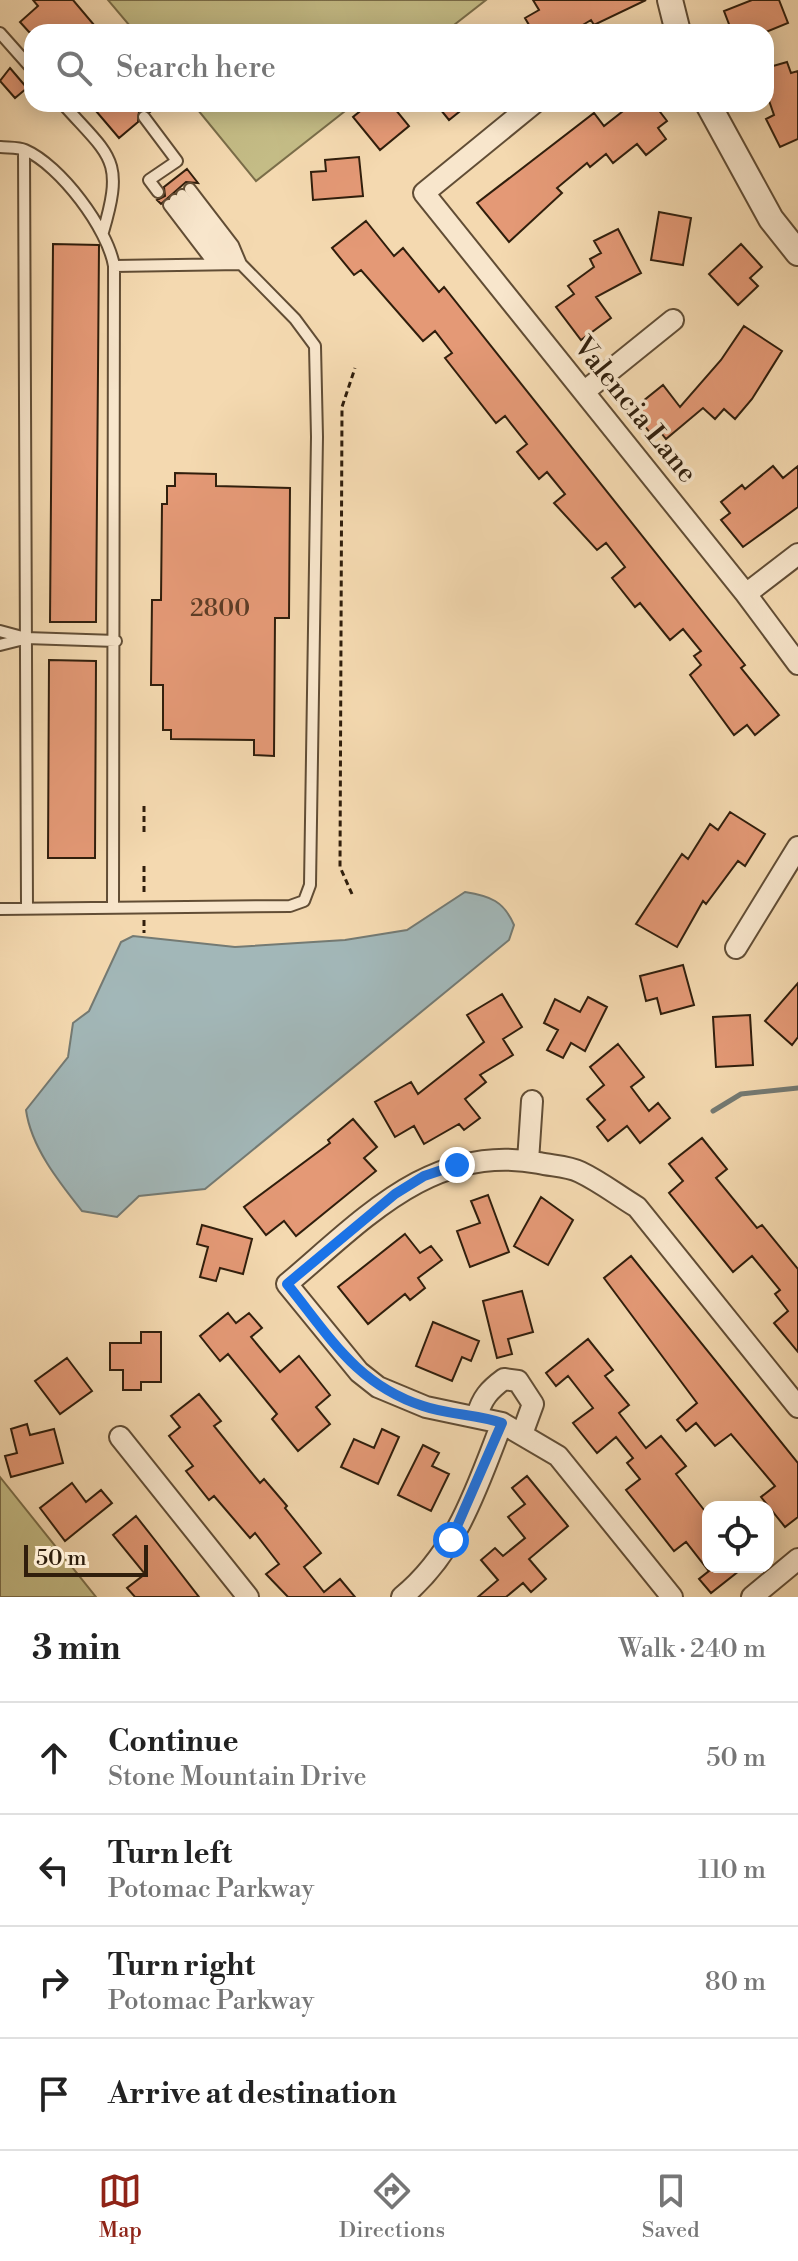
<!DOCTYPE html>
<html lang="en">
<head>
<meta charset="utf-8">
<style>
	body { margin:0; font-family:"Libre Bodoni",serif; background:#f2f2f2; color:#222 }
	.controls { position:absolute; right:24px; bottom:24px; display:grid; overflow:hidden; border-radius:16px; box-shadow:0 4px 20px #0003 }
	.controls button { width:72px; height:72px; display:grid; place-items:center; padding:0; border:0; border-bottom:2px solid #e0e0e0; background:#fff; color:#222; font:40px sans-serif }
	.scale { position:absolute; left:24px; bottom:20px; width:124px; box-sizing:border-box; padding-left:8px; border:4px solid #301e0c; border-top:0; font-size:22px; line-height:28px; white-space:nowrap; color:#301e0c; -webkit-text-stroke:6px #f8e6cc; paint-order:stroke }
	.stop { position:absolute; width:24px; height:24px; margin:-18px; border:6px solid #1a73e8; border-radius:50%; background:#fff }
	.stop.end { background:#1a73e8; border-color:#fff; box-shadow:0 2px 8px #0008 }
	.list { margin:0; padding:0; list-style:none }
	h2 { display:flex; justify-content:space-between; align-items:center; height:104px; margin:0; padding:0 32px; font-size:34px }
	h2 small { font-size:26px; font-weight:400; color:#767676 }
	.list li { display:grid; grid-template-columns:52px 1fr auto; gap:24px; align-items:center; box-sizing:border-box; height:112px; padding:0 32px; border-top:2px solid #e0e0e0 }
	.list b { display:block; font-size:30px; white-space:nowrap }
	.list p { margin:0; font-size:26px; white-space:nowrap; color:#767676 }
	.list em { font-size:26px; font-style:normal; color:#767676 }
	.icon { flex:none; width:44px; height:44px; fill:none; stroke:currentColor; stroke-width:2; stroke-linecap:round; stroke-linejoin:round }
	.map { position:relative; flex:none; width:798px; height:1597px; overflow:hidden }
	.search { position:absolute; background:#fff; box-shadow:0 4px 20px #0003; left:24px; right:24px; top:24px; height:88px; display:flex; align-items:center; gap:20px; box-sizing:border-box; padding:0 28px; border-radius:24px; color:#767676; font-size:30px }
	.sheet { height:552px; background:#fff }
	nav { display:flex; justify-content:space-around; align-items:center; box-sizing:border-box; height:112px; border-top:2px solid #e0e0e0; background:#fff; font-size:22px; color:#767676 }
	nav a { display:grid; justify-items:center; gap:4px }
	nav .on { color:#8f2418 }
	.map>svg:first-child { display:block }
</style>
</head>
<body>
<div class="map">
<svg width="798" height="1597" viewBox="0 0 798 1597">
	<rect width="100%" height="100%" fill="#f4d9b0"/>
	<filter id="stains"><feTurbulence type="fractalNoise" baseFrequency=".0025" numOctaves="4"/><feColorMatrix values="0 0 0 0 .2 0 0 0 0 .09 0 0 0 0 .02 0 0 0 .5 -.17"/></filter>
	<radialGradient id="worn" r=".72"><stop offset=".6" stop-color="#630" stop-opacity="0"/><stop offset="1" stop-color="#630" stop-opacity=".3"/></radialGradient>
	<path fill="#c4bc86" stroke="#7a6d49" stroke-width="2" d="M 108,0 L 486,0 L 445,32 L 135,32 Z
		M 193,104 L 354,104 L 256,181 Z
		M 0,1477 L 96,1597 L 0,1597 Z"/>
	<path fill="#a2b7b8" stroke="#747a73" stroke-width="2" d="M 465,892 C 490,896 504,901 514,925 L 509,940 L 205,1189 L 139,1196 L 117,1217 L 82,1211 C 59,1182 31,1147 26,1110 L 68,1057 L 73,1023 L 89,1011 L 121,942 L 133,936 L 235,947 L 345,940 L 407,930 Z"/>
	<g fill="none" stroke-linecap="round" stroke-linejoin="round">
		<path stroke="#747a73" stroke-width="5" d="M 713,1111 L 741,1094 L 798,1088"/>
	</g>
	<path fill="#e49976" stroke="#301e0c" stroke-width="2" d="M 33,0 L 73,0 L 100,32 L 29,32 L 20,22 L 38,6 Z
		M 533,0 L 646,0 L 594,25 L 591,20 L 571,32 L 533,32 L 525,18 L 539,10 Z
		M 752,0 L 779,0 L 788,23 L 766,32 L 732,32 L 724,11 Z
		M 787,62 L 791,73 L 798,71 L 798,139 L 780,147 L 766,119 L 774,115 L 766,92 L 766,68 Z
		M 10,68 L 27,88 L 15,98 L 0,81 Z
		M 90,104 L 160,104 L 150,112 L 139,111 L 138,122 L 119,138 Z
		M 369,104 L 391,104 L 409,126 L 380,150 L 353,117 Z
		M 436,104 L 469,104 L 449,120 Z
		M 632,104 L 654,104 L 667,121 L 658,128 L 666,139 L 646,155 L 637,144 L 613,163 L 606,154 L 590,167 L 587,163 L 557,188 L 562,193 L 509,242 L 477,203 L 594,113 L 604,126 Z
		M 359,157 L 363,196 L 313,200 L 311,172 L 326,171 L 325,160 Z
		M 187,169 L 198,183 L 186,182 L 161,204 L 157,200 L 165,196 L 164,187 Z
		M 659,212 L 691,218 L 683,265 L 651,260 Z
		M 366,221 L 394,256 L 403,248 L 439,292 L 444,287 L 745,665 L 741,668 L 779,715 L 755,735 L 747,725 L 734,735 L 690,675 L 701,665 L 694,656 L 701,651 L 683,629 L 670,640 L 640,603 L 635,607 L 612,578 L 625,567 L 606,543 L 597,550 L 554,503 L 565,494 L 547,472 L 539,479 L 517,452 L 527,444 L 505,416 L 496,423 L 445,358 L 452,353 L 435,331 L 423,341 L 361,270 L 354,275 L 332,248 Z
		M 618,229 L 641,273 L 596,297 L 611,318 L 581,340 L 556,307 L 574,294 L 568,286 L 594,267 L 590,259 L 601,253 L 594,241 Z
		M 53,244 L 99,245 L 96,622 L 50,622 Z
		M 741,244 L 762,267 L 750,278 L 758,286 L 738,305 L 709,274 Z
		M 744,326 L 782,351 L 752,399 L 735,419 L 724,409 L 715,419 L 703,408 L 666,439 L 658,429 L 651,434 L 632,410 L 663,385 L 680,407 L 721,360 Z
		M 773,466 L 783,478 L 798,466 L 798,507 L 743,547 L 721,520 L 730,513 L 721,502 L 742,485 L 745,489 Z
		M 175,473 L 216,474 L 216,486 L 290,488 L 289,618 L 275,618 L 274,756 L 254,755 L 254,740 L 171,739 L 171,730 L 163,730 L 163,685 L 151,685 L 152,600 L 161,600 L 162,504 L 167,504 L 167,486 L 175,486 Z
		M 49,660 L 96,661 L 95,858 L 48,858 Z
		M 730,812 L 765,834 L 745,866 L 738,861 L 706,904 L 703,901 L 677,947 L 636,924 L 682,854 L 688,859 L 710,824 L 718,830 Z
		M 683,965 L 694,1005 L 661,1014 L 657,998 L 646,1001 L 640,976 Z
		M 798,983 L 798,1037 L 792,1045 L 765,1021 Z
		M 502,994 L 522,1027 L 503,1039 L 513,1055 L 480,1075 L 486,1082 L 465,1099 L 480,1118 L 464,1130 L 459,1124 L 424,1144 L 414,1126 L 395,1137 L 375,1102 L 411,1082 L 418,1094 L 484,1042 L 467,1015 Z
		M 588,997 L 607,1007 L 585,1051 L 571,1043 L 563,1058 L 547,1050 L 558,1030 L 544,1023 L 555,999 L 580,1012 Z
		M 750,1015 L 753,1065 L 716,1067 L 713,1017 Z
		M 618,1044 L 644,1077 L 631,1087 L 649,1111 L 658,1103 L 670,1118 L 640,1143 L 627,1126 L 608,1141 L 597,1127 L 605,1120 L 587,1099 L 604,1085 L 590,1067 Z
		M 353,1119 L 377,1147 L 364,1158 L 376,1171 L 296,1236 L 284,1221 L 266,1235 L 244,1207 L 330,1143 L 328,1140 Z
		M 702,1138 L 727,1169 L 716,1178 L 757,1228 L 762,1225 L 798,1269 L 798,1352 L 774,1323 L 788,1311 L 775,1294 L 780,1290 L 752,1256 L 733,1272 L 669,1193 L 683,1181 L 669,1164 Z
		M 488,1195 L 509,1252 L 470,1267 L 457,1231 L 480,1223 L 471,1201 Z
		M 541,1197 L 573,1220 L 548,1265 L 514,1246 Z
		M 202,1225 L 252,1239 L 243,1274 L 220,1268 L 216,1281 L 200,1277 L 208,1247 L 197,1244 Z
		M 405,1234 L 420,1253 L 431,1246 L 442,1260 L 418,1278 L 425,1288 L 410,1300 L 405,1294 L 368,1324 L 338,1287 Z
		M 631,1256 L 798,1463 L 798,1517 L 785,1527 L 761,1497 L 775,1486 L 731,1434 L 715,1446 L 696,1423 L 686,1431 L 677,1420 L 697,1403 L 604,1278 Z
		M 522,1291 L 533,1332 L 508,1339 L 512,1354 L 497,1358 L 483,1301 Z
		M 228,1313 L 236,1323 L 249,1313 L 262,1328 L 251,1337 L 280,1372 L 299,1356 L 330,1395 L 316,1407 L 330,1424 L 298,1451 L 272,1419 L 277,1414 L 228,1354 L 220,1361 L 200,1336 Z
		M 433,1322 L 479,1341 L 471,1361 L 462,1357 L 452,1381 L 416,1366 Z
		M 141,1332 L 161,1332 L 161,1382 L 141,1382 L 141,1390 L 123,1390 L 123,1370 L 110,1370 L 110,1343 L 141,1343 Z
		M 588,1339 L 613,1370 L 605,1376 L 629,1405 L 619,1413 L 646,1448 L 661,1436 L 686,1466 L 676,1474 L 708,1515 L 708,1570 L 686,1542 L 674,1551 L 626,1490 L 640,1479 L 627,1463 L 633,1458 L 616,1437 L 597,1453 L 573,1423 L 593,1408 L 568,1376 L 556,1386 L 546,1373 Z
		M 67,1358 L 92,1391 L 60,1414 L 35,1381 Z
		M 199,1394 L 221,1421 L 214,1426 L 260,1483 L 264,1479 L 287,1506 L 285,1508 L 321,1553 L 304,1567 L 324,1592 L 340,1579 L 355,1597 L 288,1597 L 266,1574 L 279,1564 L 255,1533 L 250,1538 L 214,1496 L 209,1500 L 186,1471 L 193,1466 L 169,1436 L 180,1427 L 171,1416 Z
		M 27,1424 L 30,1435 L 54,1429 L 63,1463 L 11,1477 L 5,1456 L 17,1453 L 11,1429 Z
		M 382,1429 L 399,1437 L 378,1484 L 341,1467 L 354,1439 L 374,1448 Z
		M 423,1445 L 439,1453 L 432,1466 L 449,1474 L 431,1511 L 398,1495 Z
		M 527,1476 L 568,1526 L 529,1559 L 546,1579 L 531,1592 L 523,1583 L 506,1597 L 478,1597 L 498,1580 L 481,1560 L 495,1548 L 503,1556 L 525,1538 L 508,1517 L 525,1504 L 512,1488 Z
		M 72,1483 L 86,1502 L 101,1490 L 112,1503 L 65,1541 L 40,1508 Z
		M 136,1516 L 158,1544 L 199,1597 L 135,1597 L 127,1588 L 145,1574 L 113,1535 Z
		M 714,1567 L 744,1567 L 711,1593 L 699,1579 Z"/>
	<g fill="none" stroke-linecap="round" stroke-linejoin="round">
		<g stroke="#614d35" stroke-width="14">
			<path id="service" d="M 0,33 L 32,69
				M 63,104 C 110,157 125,158 103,232
				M 144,117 L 177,161 L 149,180 L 158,192
				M 0,147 C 7,148 18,147 25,150 C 60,165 108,229 114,266 L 241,264 L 295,319 L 315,346 L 317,437 L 310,885 L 304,901 L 290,906 L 0,909
				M 24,150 L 27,907
				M 190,189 L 233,245 L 241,264
				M 182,195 L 235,263
				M 175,200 L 224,264
				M 169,205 L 214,264
				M 0,631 L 26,638 L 116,641
				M 0,645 L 24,639
				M 113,908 L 114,266"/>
		</g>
		<g stroke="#614d35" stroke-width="24">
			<path id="minor" d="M 533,104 L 424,193 L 746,594 L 798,664
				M 585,391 L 673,320
				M 746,594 L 798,554
				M 736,948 L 798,847
				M 528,1161 L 532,1101
				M 477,1416 C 482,1398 489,1390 504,1379 L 518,1381 L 533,1404 L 522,1434
				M 120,1437 L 248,1597
				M 402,1597 C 457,1552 477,1487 502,1423
				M 672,1597 L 558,1456 L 502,1423 L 426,1407 L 378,1387 L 359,1372 L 287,1284 C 362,1221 432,1142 539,1163 C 552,1166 568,1166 580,1172 C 601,1182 617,1195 637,1207 L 798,1407
				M 752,1597 L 798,1559"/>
		</g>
		<g stroke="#614d35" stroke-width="28">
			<path id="tertiary" d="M 670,0 L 678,32
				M 708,104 L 771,219 L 798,253"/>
		</g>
		<path stroke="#301e0c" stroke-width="3" stroke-dasharray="6 4" stroke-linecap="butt" d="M 144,806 L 144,835
			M 144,892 L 144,863
			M 352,894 L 340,867 L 342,407 L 355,368
			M 144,920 L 144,933"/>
		<use href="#service" stroke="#f8e6cc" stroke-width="10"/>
		<use href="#minor" stroke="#f8e6cc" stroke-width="20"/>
		<use href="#tertiary" stroke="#f8e6cc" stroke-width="24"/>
	</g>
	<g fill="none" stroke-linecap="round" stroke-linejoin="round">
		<path stroke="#1a73e8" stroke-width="10" d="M 451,1540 L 502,1423 C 476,1414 449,1415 423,1406 C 356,1384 330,1337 287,1284 L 395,1194 L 424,1176 L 457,1165"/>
	</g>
	<g text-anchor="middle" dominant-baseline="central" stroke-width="7" stroke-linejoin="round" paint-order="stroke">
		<g font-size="24" fill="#5d3d26">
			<text x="220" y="609">2800</text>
		</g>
		<g font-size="28" fill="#301e0c" stroke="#f8e6cc">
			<text transform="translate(635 410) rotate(51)">Valencia Lane</text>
		</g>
	</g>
	<rect width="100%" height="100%" filter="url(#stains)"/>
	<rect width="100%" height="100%" fill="url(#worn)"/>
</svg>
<div class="controls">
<button><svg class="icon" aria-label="locate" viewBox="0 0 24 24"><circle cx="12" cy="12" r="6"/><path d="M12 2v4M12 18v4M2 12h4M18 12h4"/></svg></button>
</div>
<div class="scale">50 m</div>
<div class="stop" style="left:451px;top:1540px"></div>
<div class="stop end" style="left:457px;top:1165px"></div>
<div class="search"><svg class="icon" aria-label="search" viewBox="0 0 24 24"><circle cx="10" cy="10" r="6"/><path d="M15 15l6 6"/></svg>Search here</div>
</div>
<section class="sheet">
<h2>3 min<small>Walk · 240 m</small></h2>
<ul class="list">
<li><svg class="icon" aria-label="ahead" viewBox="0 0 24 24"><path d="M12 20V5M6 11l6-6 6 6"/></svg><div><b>Continue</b><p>Stone Mountain Drive</p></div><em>50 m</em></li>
<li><svg class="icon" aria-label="left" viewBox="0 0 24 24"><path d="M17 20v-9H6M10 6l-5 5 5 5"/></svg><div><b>Turn left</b><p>Potomac Parkway</p></div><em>110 m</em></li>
<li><svg class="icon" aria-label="right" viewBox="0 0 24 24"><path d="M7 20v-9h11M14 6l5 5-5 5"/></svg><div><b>Turn right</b><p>Potomac Parkway</p></div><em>80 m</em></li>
<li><svg class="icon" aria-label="arrive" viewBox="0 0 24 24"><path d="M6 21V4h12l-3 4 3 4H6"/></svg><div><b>Arrive at destination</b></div></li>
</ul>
</section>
<nav>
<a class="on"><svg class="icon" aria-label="map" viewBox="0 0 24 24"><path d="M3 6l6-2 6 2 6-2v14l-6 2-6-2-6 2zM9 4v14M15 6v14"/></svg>Map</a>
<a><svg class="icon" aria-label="directions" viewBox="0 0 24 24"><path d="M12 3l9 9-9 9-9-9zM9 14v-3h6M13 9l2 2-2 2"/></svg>Directions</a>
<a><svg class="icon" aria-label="saved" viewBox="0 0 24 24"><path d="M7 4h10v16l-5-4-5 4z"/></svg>Saved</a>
</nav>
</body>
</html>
